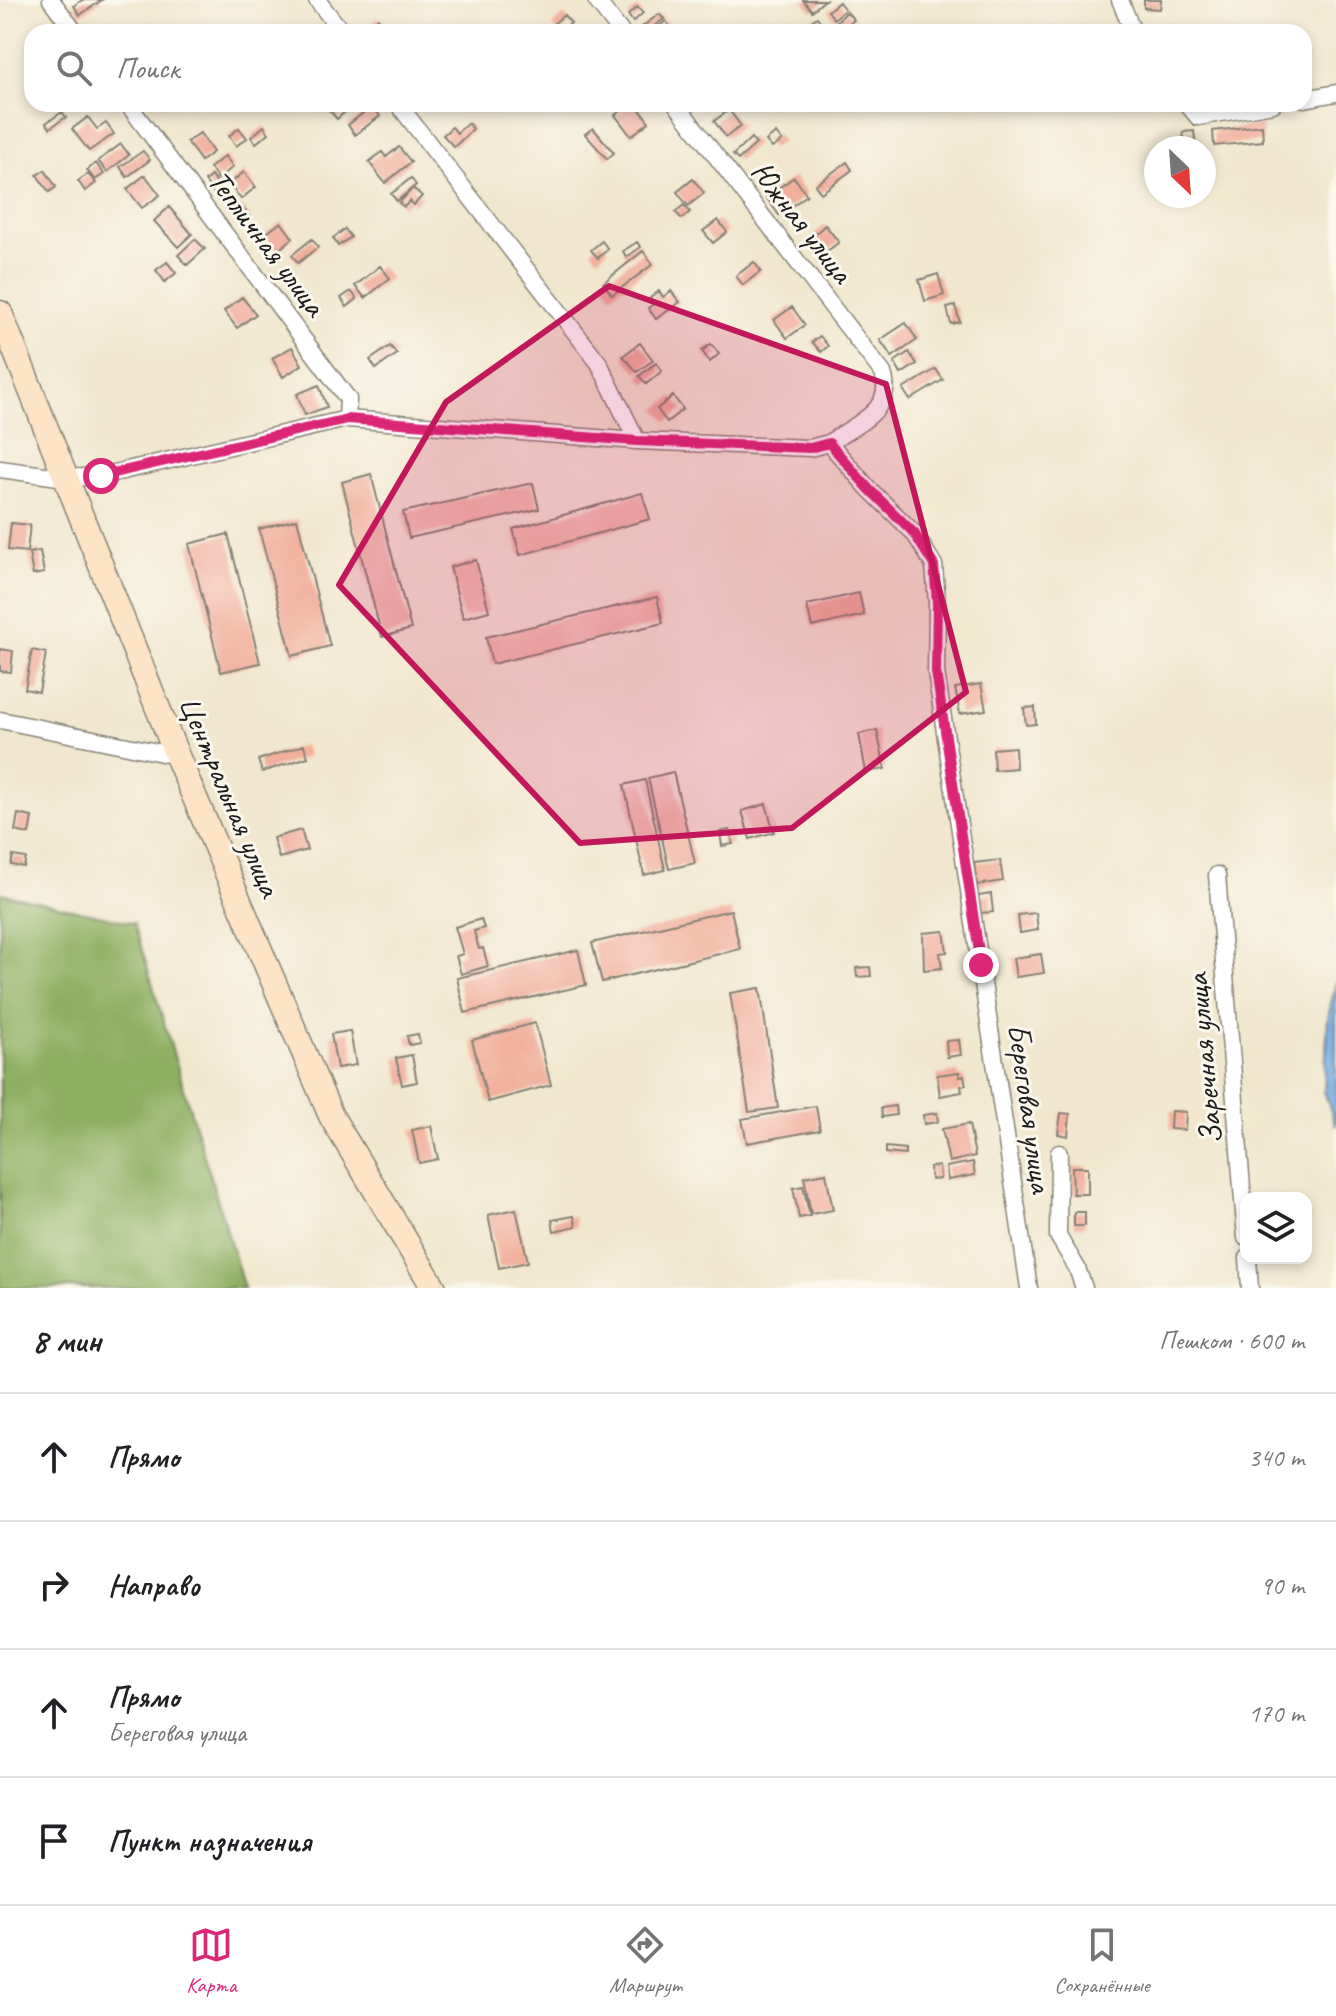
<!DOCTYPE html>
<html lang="ru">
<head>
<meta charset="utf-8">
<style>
	body { margin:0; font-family:Caveat,sans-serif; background:#f2f2f2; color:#202124 }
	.controls { position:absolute; right:24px; bottom:24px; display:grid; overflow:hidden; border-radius:16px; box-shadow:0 4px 12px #0003 }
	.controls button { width:72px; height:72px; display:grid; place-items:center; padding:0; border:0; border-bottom:2px solid #e0e0e0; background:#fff; color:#202124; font:40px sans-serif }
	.compass { position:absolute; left:1144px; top:136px; width:72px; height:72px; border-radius:50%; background:#fff; box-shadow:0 4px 12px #0003; rotate:155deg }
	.stop { position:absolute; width:24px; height:24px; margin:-18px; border:6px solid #db2777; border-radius:50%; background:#fff }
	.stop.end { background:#db2777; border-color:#fff; box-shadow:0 2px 8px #0008 }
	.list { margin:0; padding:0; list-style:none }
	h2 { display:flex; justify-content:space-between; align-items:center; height:104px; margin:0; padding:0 32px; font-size:34px }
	h2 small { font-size:26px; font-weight:400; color:#757577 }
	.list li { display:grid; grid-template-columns:52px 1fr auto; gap:24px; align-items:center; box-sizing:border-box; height:128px; padding:0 32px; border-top:2px solid #e0e0e0 }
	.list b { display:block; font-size:30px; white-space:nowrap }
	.list p { margin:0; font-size:26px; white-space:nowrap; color:#757577 }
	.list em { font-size:26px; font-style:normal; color:#757577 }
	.icon { flex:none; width:44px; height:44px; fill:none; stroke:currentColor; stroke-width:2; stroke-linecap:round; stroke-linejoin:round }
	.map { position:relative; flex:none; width:1336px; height:1288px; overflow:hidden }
	.search { position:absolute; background:#fff; box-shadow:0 4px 12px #0003; left:24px; right:24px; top:24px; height:88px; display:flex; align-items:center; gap:20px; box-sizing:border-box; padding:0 28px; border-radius:24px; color:#757577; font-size:30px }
	.sheet { height:616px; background:#fff }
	nav { display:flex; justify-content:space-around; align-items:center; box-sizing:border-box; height:112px; border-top:2px solid #e0e0e0; background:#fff; font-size:22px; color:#757577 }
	nav a { display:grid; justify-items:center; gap:4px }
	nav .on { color:#db2777 }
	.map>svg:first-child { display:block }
</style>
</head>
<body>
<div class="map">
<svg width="1336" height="1288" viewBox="0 0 1336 1288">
	<rect width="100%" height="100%" fill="#fbf7ec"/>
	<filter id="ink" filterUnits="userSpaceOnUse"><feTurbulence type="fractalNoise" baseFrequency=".0125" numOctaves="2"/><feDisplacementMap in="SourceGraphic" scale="16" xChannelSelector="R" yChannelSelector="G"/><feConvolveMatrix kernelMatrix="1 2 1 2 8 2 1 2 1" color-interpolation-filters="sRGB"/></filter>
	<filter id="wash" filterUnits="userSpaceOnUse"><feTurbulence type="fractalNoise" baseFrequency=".006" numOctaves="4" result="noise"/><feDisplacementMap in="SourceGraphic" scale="32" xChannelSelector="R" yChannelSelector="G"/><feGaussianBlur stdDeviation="1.8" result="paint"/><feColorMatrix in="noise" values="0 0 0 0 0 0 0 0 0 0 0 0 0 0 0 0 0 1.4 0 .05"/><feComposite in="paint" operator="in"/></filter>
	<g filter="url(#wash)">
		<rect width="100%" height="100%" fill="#f1e7ce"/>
		<path fill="#8eb063" stroke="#556640" stroke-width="2" d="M 0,893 L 134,923 L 244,1288 L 0,1288 Z"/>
		<path fill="#74aae2" stroke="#48637f" stroke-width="2" d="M 1336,981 L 1336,1126 L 1324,1091 L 1328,1018 Z"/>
		<g id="blocks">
			<path fill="#f1af9c" d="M 82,0 L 102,0 L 80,15 L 74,6 Z
				M 803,0 L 825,0 L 812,11 Z
				M 1144,0 L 1161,0 L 1160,9 L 1144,8 Z
				M 839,2 L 845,10 L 834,19 L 828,11 Z
				M 637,7 L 643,13 L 633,22 L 628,15 Z
				M 847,12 L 854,20 L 843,29 L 837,21 Z
				M 659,14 L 664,19 L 646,32 L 642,27 Z
				M 564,15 L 571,23 L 558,32 L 552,25 Z
				M 817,17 L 824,26 L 815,32 L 807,32 L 803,27 Z
				M 378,18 L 386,28 L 381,32 L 372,32 L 368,27 Z
				M 666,21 L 674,32 L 651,32 Z
				M 324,104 L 354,104 L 337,119 Z
				M 631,104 L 636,104 L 649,122 L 631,136 L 615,115 Z
				M 372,106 L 380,116 L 355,135 L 348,125 Z
				M 729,110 L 741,126 L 726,137 L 714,121 Z
				M 62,112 L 66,117 L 50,128 L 46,123 Z
				M 88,117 L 97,129 L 106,123 L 114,134 L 89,151 L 72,129 Z
				M 468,123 L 473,129 L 454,147 L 443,135 L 452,127 L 457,133 Z
				M 1262,125 L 1263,141 L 1214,146 L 1213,131 Z
				M 264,126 L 269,133 L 256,143 L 251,137 Z
				M 239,128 L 247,138 L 236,146 L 229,136 Z
				M 593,128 L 614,153 L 607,159 L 585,134 Z
				M 1194,131 L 1196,148 L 1185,148 L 1183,132 Z
				M 200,133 L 213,152 L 201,161 L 187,142 Z
				M 776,133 L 782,141 L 772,148 L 766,141 Z
				M 751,138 L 756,144 L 738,160 L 733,155 Z
				M 121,144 L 129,155 L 107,172 L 98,161 Z
				M 399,147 L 411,162 L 385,183 L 369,162 L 382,152 L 386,157 Z
				M 143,151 L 150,160 L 127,177 L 120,167 Z
				M 225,156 L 233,167 L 218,179 L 210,168 Z
				M 847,162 L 852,170 L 821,193 L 815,185 Z
				M 96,163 L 104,174 L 95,180 L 87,170 Z
				M 45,170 L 56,187 L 49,192 L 37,175 Z
				M 244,172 L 256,187 L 241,199 L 229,184 Z
				M 88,174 L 96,183 L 85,191 L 78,181 Z
				M 145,175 L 160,195 L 142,208 L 127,189 Z
				M 211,176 L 220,187 L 213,192 L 205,181 Z
				M 794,177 L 807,195 L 779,215 L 766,197 Z
				M 411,178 L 416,185 L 397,201 L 391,194 Z
				M 693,179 L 704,193 L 688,206 L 677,192 Z
				M 413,188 L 422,196 L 414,205 L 410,201 L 404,207 L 399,203 Z
				M 684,205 L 690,212 L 682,219 L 675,212 Z
				M 169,207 L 192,234 L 178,247 L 154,221 Z
				M 242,207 L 250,217 L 240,224 L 233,214 Z
				M 718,220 L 727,232 L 713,243 L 703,231 Z
				M 281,222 L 293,238 L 276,252 L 263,236 Z
				M 825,225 L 839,242 L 825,253 L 812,237 Z
				M 345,229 L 351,237 L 338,246 L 333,238 Z
				M 195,239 L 205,249 L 187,265 L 178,255 Z
				M 312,239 L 318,247 L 298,263 L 292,255 Z
				M 602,241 L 608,249 L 598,258 L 591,250 Z
				M 637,242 L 641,247 L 626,257 L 623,251 Z
				M 643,251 L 653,264 L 612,295 L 603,283 Z
				M 167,262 L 176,273 L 165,282 L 156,270 Z
				M 754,262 L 761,271 L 743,285 L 736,276 Z
				M 380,266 L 390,278 L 365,298 L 355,286 Z
				M 938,274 L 944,295 L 925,301 L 919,280 Z
				M 351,291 L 357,299 L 347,307 L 341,298 Z
				M 659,291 L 663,297 L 671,291 L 680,302 L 656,319 L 648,308 L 655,303 L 650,298 Z
				M 242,297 L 256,314 L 237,328 L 224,311 Z
				M 955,306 L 960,322 L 951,324 L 947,308 Z
				M 792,307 L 805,325 L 787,338 L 774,320 Z
				M 906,323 L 917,340 L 892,357 L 880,340 Z
				M 820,336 L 828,346 L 821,352 L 812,342 Z
				M 640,343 L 653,360 L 637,372 L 623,356 Z
				M 711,344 L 719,354 L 710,362 L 702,351 Z
				M 390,346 L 397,354 L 376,369 L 370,360 Z
				M 292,347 L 302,365 L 283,377 L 272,358 Z
				M 909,352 L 917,364 L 901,374 L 894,362 Z
				M 656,363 L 662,371 L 646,384 L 639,376 Z
				M 936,369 L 943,380 L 910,400 L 903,389 Z
				M 319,385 L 327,407 L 305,415 L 297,394 Z
				M 673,396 L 683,409 L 667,422 L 657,409 Z
				M 371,474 L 411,629 L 382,637 L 342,482 Z
				M 533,483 L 539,509 L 409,538 L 403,512 Z
				M 642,493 L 650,519 L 520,555 L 513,529 Z
				M 297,519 L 330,646 L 292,656 L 259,529 Z
				M 11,523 L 30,525 L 27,552 L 8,550 Z
				M 228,534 L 260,663 L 221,672 L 189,544 Z
				M 40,551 L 44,573 L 33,575 L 29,553 Z
				M 476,560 L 489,611 L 463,618 L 450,567 Z
				M 859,593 L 864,615 L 812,627 L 807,605 Z
				M 657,597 L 663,623 L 492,664 L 486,637 Z
				M 0,649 L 13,651 L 11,672 L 0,671 Z
				M 32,650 L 46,653 L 39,692 L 25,689 Z
				M 981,684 L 986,710 L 960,714 L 955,688 Z
				M 1035,707 L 1036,724 L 1026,725 L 1024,708 Z
				M 877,730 L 885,769 L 866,772 L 859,734 Z
				M 304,745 L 308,757 L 262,772 L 258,760 Z
				M 1015,747 L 1016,768 L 994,770 L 993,749 Z
				M 673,772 L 695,863 L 669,869 L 648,778 Z
				M 645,780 L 665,870 L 644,875 L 624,785 Z
				M 766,804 L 774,832 L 750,839 L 742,811 Z
				M 18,814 L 32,817 L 29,834 L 15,831 Z
				M 301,830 L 307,850 L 279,858 L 273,838 Z
				M 730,830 L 733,844 L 722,846 L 720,832 Z
				M 13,856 L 26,858 L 24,867 L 11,865 Z
				M 1000,860 L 1003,881 L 977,885 L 974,863 Z
				M 991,894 L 993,912 L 980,913 L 978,896 Z
				M 731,910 L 740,949 L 602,982 L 592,943 Z
				M 1036,913 L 1038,930 L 1020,933 L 1018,915 Z
				M 481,919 L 484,928 L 474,931 L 479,949 L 483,948 L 488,966 L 461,974 L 456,956 L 463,954 L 455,927 Z
				M 944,931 L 947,952 L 940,953 L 942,968 L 924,970 L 923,933 Z
				M 578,950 L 586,985 L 465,1013 L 457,978 Z
				M 1041,954 L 1044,973 L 1016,977 L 1013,958 Z
				M 870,967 L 871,976 L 857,977 L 856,968 Z
				M 760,988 L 778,1108 L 749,1112 L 730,993 Z
				M 535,1023 L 551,1085 L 488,1102 L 472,1040 Z
				M 350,1031 L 356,1065 L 337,1068 L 331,1034 Z
				M 418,1034 L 420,1043 L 409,1045 L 407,1036 Z
				M 959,1040 L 961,1055 L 947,1057 L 946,1041 Z
				M 412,1055 L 417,1082 L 402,1085 L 396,1058 Z
				M 959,1072 L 959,1077 L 964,1076 L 966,1085 L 961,1086 L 962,1092 L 940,1096 L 937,1075 Z
				M 816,1106 L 820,1130 L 747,1143 L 742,1119 Z
				M 895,1106 L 896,1115 L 882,1117 L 881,1108 Z
				M 1171,1111 L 1186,1112 L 1185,1130 L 1170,1129 Z
				M 937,1113 L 938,1122 L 924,1124 L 923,1115 Z
				M 1061,1113 L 1070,1114 L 1068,1136 L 1058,1134 Z
				M 969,1124 L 975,1156 L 949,1162 L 942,1129 Z
				M 431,1126 L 438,1159 L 419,1163 L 412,1130 Z
				M 886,1147 L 905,1149 L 905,1155 L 886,1153 Z
				M 973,1162 L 975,1175 L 948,1180 L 946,1167 Z
				M 939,1166 L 940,1179 L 931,1180 L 930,1167 Z
				M 1072,1167 L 1088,1167 L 1088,1194 L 1073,1194 Z
				M 826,1173 L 833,1210 L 811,1214 L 804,1177 Z
				M 803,1186 L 810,1216 L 799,1218 L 793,1188 Z
				M 516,1209 L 528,1262 L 499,1268 L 488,1215 Z
				M 1074,1212 L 1085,1212 L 1085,1226 L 1074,1226 Z
				M 574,1216 L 576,1226 L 554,1231 L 552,1220 Z"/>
		</g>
	</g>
	<g filter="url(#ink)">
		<use href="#blocks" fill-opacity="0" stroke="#868275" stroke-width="2"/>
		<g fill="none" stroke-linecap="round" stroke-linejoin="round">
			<g stroke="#868275" stroke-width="19">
				<path id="street" d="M 51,0 L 75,32
					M 317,0 L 342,32
					M 596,0 L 621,32
					M 1120,0 L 1133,32
					M 1304,99 L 1336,93
					M 128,104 L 348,399 L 347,419
					M 398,104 L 599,363 L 637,441
					M 676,104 L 883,373 C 896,410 854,425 829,443 L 869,489 L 914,533 L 934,565 L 937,603 L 936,672 L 1029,1288
					M 1187,104 L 1198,117 L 1273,104
					M 0,469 L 66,478 L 101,476 L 347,419 L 637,441 L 810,448 L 829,443
					M 0,720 L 177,756
					M 1217,875 L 1246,1238
					M 1059,1153 L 1058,1236 L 1077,1268 L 1084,1288
					M 1248,1258 L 1250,1288"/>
			</g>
			<g stroke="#868275" stroke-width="27">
				<path id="secondary" d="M 0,313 L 177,756 L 331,1116 L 434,1288"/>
			</g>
			<use href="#street" stroke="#fff" stroke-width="16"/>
			<use href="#secondary" stroke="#fee4c6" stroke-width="24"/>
		</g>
	</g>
	<g fill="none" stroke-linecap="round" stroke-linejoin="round" filter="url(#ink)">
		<path stroke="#db2777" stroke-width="10" d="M 101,476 L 347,419 L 637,441 L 810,448 L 829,443 L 869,489 L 914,533 L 934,565 L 937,603 L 936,672 L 981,965"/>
	</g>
	<path fill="#c2185b" fill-opacity="0.2" stroke="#c2185b" stroke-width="6" stroke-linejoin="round" d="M 609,286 L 886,384 L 966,692 L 792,828 L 580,843 L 339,585 L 446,402 Z"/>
	<g text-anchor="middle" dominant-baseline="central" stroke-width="6" stroke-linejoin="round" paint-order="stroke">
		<g font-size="32" fill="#1c1c1c" stroke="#fbf7ec">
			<text transform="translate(802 222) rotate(52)">Южная улица</text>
			<text transform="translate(267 243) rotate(53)">Тепличная улица</text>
			<text transform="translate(230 796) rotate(67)">Центральная улица</text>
			<text transform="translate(1204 1059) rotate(-95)">Заречная улица</text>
			<text transform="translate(1030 1108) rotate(82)">Береговая улица</text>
		</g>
	</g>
</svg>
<div class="controls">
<button><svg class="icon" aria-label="layers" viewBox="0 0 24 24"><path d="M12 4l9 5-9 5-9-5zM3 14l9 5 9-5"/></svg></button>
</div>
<svg class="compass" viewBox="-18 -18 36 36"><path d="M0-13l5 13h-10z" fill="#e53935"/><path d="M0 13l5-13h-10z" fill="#757577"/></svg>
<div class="stop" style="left:101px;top:476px"></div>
<div class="stop end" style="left:981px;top:965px"></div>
<div class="search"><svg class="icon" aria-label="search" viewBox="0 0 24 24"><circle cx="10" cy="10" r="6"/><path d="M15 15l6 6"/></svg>Поиск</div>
</div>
<section class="sheet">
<h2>8 мин<small>Пешком · 600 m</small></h2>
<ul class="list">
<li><svg class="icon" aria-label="ahead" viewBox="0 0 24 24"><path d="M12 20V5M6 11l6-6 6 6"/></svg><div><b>Прямо</b></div><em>340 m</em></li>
<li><svg class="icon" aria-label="right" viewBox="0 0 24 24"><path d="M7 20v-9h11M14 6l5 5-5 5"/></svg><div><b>Направо</b></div><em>90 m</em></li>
<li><svg class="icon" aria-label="ahead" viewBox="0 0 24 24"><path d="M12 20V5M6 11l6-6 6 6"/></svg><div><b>Прямо</b><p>Береговая улица</p></div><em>170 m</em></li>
<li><svg class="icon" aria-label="arrive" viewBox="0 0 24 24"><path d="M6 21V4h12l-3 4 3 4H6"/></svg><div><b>Пункт назначения</b></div></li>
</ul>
</section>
<nav>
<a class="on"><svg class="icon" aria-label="map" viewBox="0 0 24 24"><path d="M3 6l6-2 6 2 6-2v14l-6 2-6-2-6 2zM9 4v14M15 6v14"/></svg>Карта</a>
<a><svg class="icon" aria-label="directions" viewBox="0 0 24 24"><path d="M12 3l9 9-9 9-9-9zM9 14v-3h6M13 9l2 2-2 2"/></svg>Маршрут</a>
<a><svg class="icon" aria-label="saved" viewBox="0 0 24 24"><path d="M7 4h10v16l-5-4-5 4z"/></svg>Сохранённые</a>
</nav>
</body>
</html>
